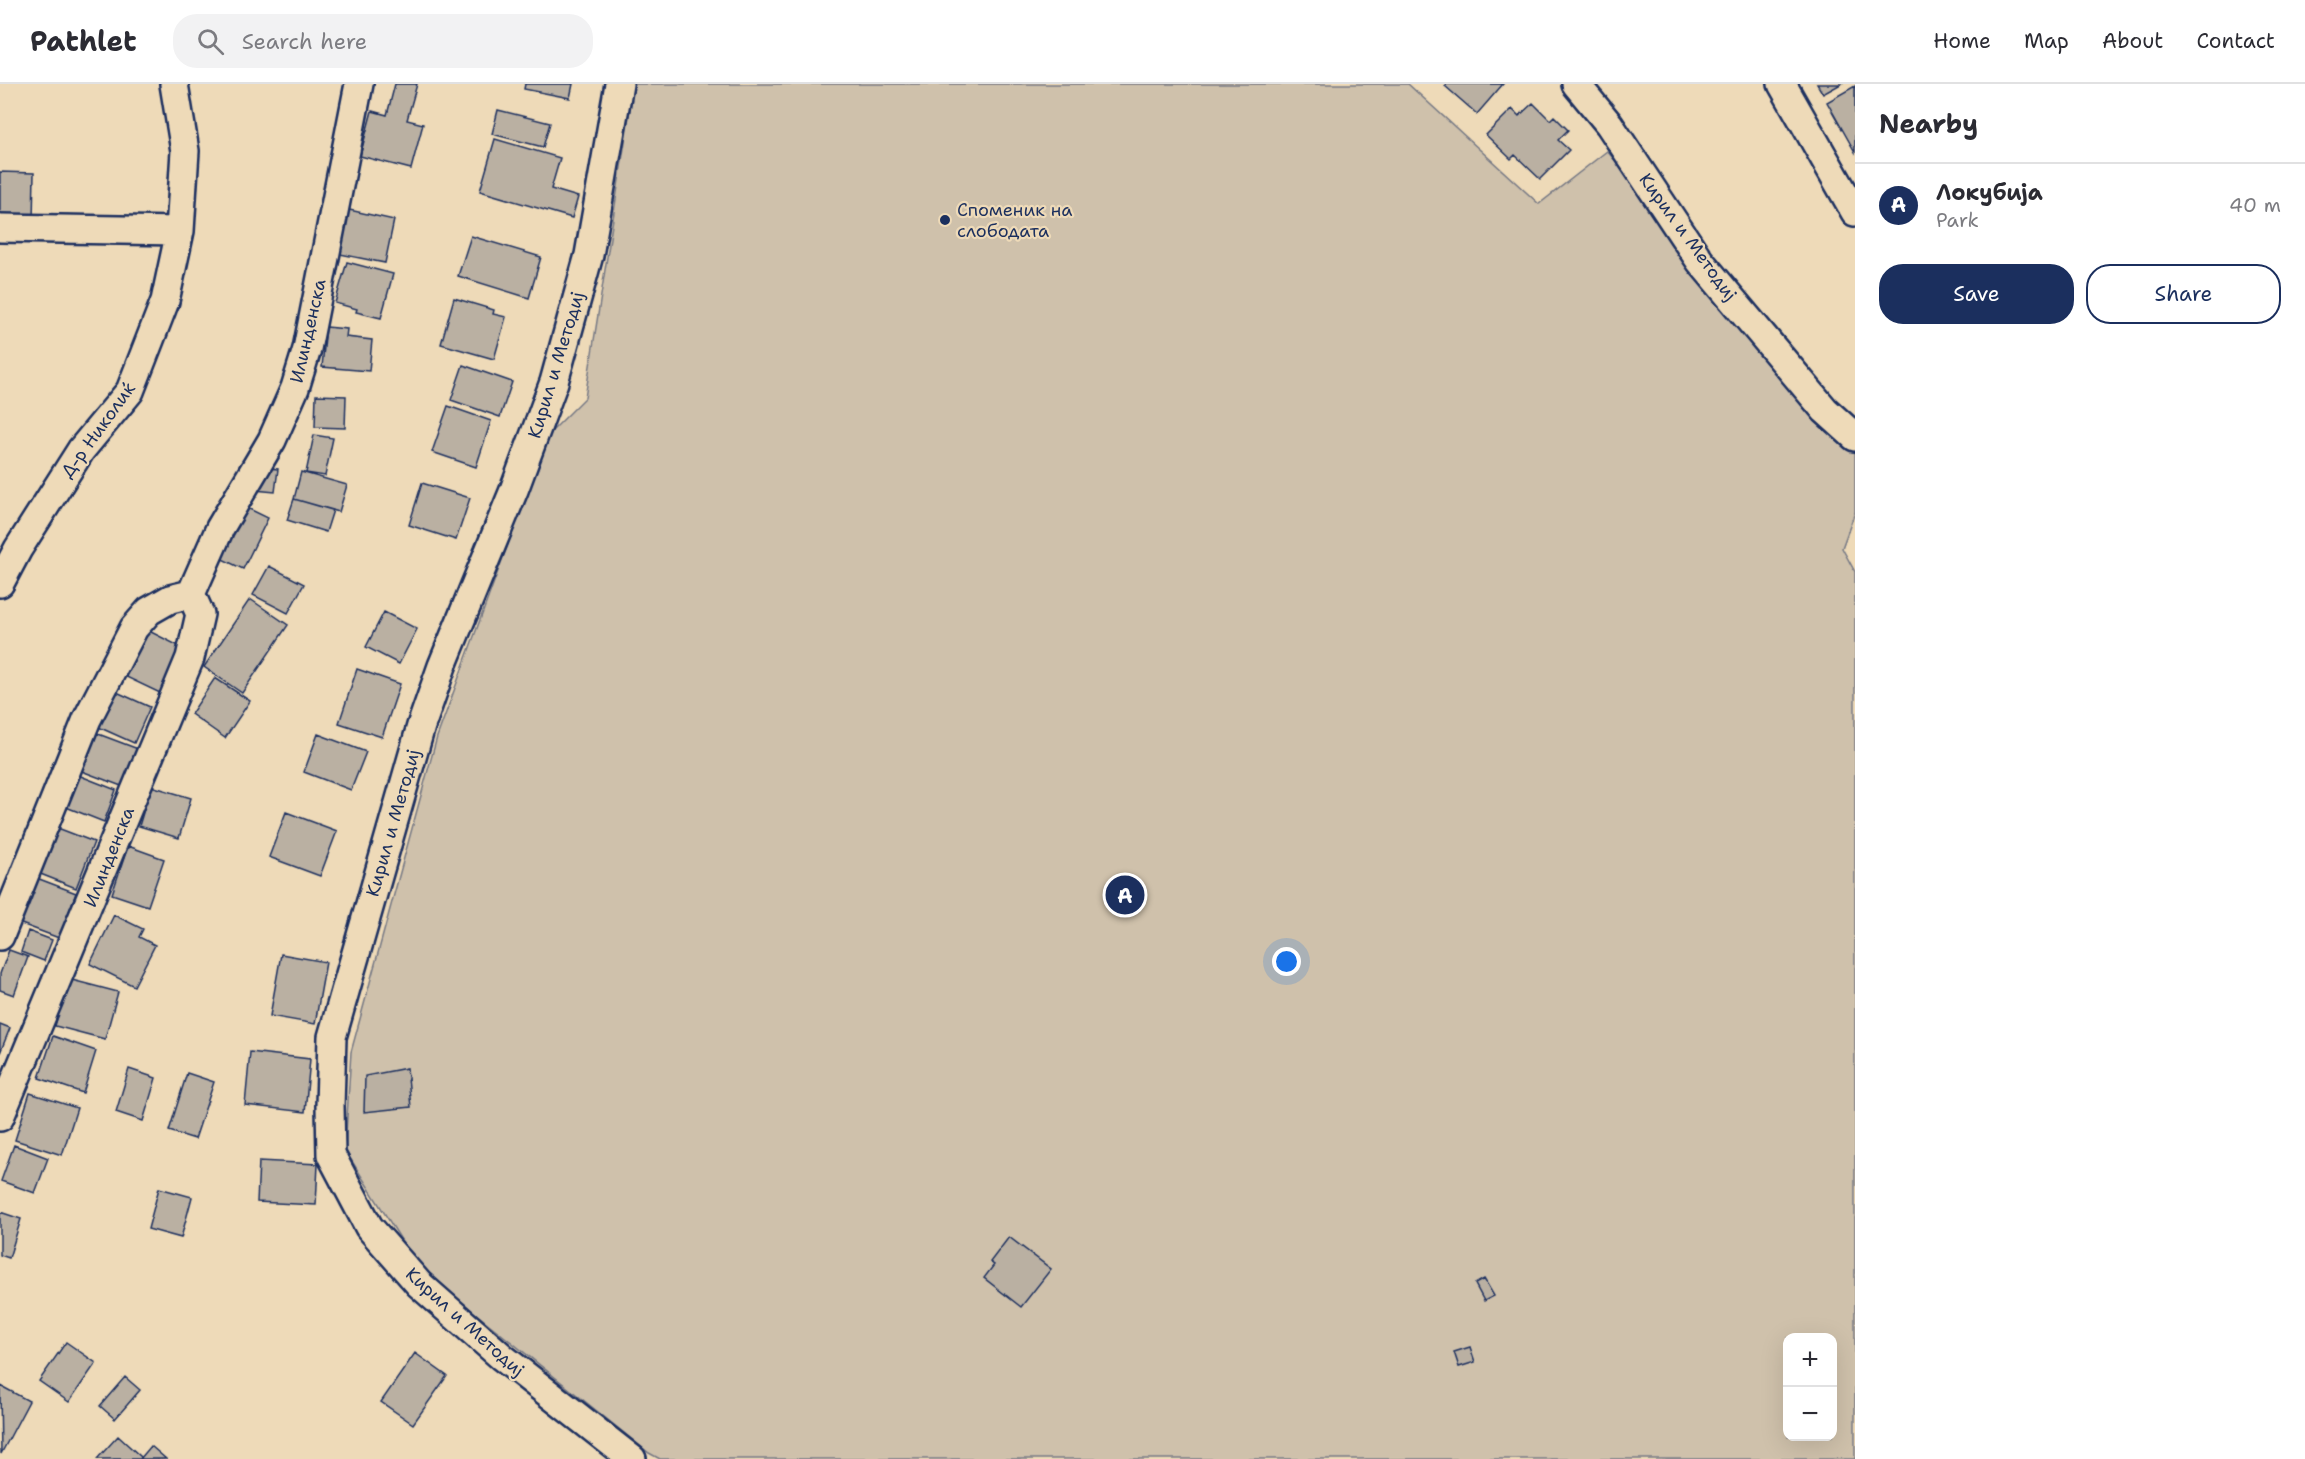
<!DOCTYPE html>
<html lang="en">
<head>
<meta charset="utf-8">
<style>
	body { margin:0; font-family:"Shantell Sans",sans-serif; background:#f2f2f3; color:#2b2b33 }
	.controls { position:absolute; right:18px; bottom:18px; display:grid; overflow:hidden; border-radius:12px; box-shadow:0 6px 24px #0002 }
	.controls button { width:54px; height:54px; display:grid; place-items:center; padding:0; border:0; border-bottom:2px solid #e1e1e2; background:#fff; color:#2b2b33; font:30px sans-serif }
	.you { position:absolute; left:1287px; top:878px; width:21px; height:21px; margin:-15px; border:4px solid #fff; border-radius:50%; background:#1a73e8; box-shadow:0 0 0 9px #1a73e833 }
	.badge { display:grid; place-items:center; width:39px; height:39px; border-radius:50%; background:#1b2f5e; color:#fff; font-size:20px; font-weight:700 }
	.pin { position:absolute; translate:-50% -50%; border:3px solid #fff; box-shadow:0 2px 6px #0006 }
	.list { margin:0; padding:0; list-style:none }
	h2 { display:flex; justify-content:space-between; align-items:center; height:78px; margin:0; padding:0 24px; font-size:26px }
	h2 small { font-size:20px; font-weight:400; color:#7c7c81 }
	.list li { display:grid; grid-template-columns:39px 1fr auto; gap:18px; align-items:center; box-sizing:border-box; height:84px; padding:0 24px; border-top:2px solid #e1e1e2 }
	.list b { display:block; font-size:22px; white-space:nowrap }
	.list p { margin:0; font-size:20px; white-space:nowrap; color:#7c7c81 }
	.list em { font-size:20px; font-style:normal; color:#7c7c81 }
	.actions { display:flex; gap:12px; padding:18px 24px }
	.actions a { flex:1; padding:14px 0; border:2px solid #1b2f5e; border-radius:24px; text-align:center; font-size:21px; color:#1b2f5e }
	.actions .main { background:#1b2f5e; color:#fff }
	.icon { flex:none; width:33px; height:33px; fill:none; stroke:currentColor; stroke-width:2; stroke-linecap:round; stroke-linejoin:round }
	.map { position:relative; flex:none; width:1855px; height:1375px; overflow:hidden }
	header { display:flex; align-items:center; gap:36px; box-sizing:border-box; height:84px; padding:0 30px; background:#fff; border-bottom:2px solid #e1e1e2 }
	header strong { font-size:28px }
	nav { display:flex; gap:33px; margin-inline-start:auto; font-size:21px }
	.search { width:420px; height:54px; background:#f2f2f3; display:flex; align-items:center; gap:15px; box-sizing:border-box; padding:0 21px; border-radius:24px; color:#7c7c81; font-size:22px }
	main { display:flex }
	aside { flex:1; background:#fff }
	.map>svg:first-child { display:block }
</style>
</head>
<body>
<header>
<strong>Pathlet</strong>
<div class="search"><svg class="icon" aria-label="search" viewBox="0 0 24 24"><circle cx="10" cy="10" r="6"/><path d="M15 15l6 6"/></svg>Search here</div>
<nav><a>Home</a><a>Map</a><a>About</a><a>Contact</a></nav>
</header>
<main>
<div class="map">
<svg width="1855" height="1375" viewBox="0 0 1855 1375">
	<rect width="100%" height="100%" fill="#eedab8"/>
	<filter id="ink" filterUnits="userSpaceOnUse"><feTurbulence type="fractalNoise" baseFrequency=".0167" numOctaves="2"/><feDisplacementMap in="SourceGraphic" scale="12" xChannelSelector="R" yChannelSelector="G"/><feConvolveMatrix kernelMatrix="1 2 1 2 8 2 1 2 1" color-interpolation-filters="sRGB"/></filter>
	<g filter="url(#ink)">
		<path fill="#cfc1ab" stroke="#757884" stroke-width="1.5" fill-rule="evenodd" d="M 634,0 L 1408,0 L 1539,120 L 1607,67 L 1855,359 L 1855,428 L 1842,464 L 1855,488 L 1855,1375 L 660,1375 L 649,1369 L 418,1183 L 345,1066 L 351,968 L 437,653 L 548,351 L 585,314 ZM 1788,1254 L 1832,1254 L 1832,1352 L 1788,1352 Z"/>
		<path fill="#bab0a2" stroke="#1b2f5e" stroke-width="1.5" d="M 395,0 L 417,0 L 407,36 L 423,40 L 411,85 L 360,72 L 372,27 L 387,31 Z
			M 525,0 L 573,0 L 570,14 L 524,5 Z
			M 1447,0 L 1503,0 L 1477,30 L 1445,2 Z
			M 1817,0 L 1841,0 L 1823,10 Z
			M 1855,2 L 1855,68 L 1827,18 Z
			M 1533,19 L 1550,36 L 1554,32 L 1568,46 L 1558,56 L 1569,66 L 1540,95 L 1515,71 L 1511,75 L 1486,51 L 1512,25 L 1519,32 Z
			M 498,26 L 550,39 L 543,63 L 492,50 Z
			M 495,55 L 560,74 L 551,105 L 578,113 L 572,134 L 480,107 Z
			M 0,88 L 34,89 L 33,137 L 0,136 Z
			M 345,125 L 394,136 L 385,179 L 335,169 Z
			M 471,152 L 541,173 L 529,214 L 458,192 Z
			M 347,178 L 393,190 L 381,234 L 356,228 L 357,225 L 335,219 Z
			M 454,214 L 494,226 L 493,230 L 506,233 L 494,275 L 441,260 Z
			M 326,243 L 347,245 L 346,253 L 372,256 L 369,287 L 322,283 Z
			M 463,281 L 512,298 L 500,333 L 451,316 Z
			M 316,311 L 346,312 L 345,344 L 315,343 Z
			M 448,322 L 491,337 L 476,383 L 432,368 Z
			M 314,351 L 333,354 L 325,392 L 306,389 Z
			M 257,383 L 278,385 L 275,408 L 255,406 Z
			M 301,388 L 347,401 L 339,428 L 294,415 Z
			M 422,399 L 470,414 L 456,456 L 409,441 Z
			M 294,415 L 333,426 L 326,448 L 287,436 Z
			M 239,420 L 268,434 L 243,485 L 214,471 Z
			M 269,482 L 304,500 L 288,529 L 253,511 Z
			M 250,515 L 288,541 L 242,609 L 204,583 Z
			M 384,528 L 417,545 L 399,580 L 366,563 Z
			M 143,544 L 183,564 L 160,609 L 120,590 Z
			M 357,585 L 400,600 L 382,653 L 339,639 Z
			M 215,594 L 250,617 L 225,654 L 191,630 Z
			M 110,605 L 150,623 L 134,659 L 94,641 Z
			M 85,645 L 138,665 L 124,703 L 71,683 Z
			M 318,650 L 366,668 L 351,706 L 304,688 Z
			M 73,689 L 116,706 L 104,738 L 61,721 Z
			M 151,702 L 191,714 L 179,754 L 139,742 Z
			M 286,728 L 337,747 L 320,792 L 269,773 Z
			M 55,743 L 94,758 L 76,804 L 38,789 Z
			M 128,762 L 164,775 L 148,822 L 112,810 Z
			M 34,793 L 76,809 L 59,854 L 16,838 Z
			M 114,831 L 143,845 L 139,853 L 155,861 L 134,902 L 90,880 Z
			M 28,847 L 52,856 L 44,877 L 21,868 Z
			M 9,866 L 28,873 L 14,911 L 0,906 L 0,890 Z
			M 281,870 L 326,878 L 315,940 L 270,932 Z
			M 68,895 L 118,908 L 105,955 L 55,942 Z
			M 0,940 L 10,944 L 0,969 Z
			M 53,952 L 96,967 L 83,1009 L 39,994 Z
			M 250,968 L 310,975 L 305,1028 L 245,1021 Z
			M 407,984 L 411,1023 L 364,1028 L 365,992 Z
			M 129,985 L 156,994 L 143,1037 L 116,1028 Z
			M 187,989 L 214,998 L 195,1055 L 169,1047 Z
			M 30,1009 L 77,1024 L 62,1071 L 15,1056 Z
			M 14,1061 L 48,1074 L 35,1109 L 1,1097 Z
			M 259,1077 L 318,1080 L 316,1121 L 257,1118 Z
			M 159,1104 L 192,1113 L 181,1154 L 148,1145 Z
			M 0,1128 L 21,1135 L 9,1174 L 0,1171 Z
			M 1009,1153 L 1051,1185 L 1021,1223 L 984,1194 L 994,1181 L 990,1178 Z
			M 1484,1195 L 1494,1212 L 1484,1217 L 1475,1200 Z
			M 66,1258 L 96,1279 L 69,1318 L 39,1297 Z
			M 1470,1263 L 1475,1278 L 1459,1283 L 1454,1268 Z
			M 415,1269 L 447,1292 L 413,1340 L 381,1318 Z
			M 125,1293 L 140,1306 L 115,1335 L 100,1322 Z
			M 1,1302 L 29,1317 L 1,1370 L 0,1305 Z
			M 118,1352 L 141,1373 L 140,1375 L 97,1375 Z
			M 151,1362 L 166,1375 L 140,1375 Z"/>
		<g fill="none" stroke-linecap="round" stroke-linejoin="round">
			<g stroke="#1b2f5e" stroke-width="32">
				<path id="street" d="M 619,0 L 589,171 L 554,298 L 514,406 L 442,582 L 421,642 L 332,953 L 330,1022 L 331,1071 L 369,1143 L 419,1200 L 502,1273 L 632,1375
					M 1576,0 L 1609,40 L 1700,177 L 1825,326 L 1855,353
					M 1782,0 L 1855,128
					M 0,144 L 180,147
					M 0,499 L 18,465 L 81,366 L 130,307 L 165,217 L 180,147 L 185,67 L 174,0
					M 0,852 L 87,635 L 134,544 L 149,527 L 170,515 L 191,510
					M 0,1033 L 190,574 L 200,530 L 191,510 L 220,444 L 272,356 L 295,304 L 307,265 L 359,0"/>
			</g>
			<use href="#street" stroke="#eedab8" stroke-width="27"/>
		</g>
	</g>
	<circle fill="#1b2f5e" stroke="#eedab8" stroke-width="2" cx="945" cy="136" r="6"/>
	<g text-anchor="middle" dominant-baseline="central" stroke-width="4.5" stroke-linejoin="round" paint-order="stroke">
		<g font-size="18" fill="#1b2f5e" stroke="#eedab8" text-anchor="start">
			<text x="957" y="126">Споменик на<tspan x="957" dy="21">слободата</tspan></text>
		</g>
		<g font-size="18" fill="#1b2f5e" stroke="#eedab8">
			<text transform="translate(1688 153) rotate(54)">Кирил и Методиј</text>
			<text transform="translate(308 247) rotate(-77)">Илинденска</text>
			<text transform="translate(556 281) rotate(-73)">Кирил и Методиј</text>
			<text transform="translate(98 346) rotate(-54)">Д-р Николиќ</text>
			<text transform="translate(393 739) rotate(-74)">Кирил и Методиј</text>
			<text transform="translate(109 773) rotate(-68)">Илинденска</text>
			<text transform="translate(465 1238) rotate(42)">Кирил и Методиј</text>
		</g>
	</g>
</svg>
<div class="controls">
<button>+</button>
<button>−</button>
</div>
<div class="you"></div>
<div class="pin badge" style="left:1125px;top:811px">A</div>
</div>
<aside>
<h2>Nearby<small></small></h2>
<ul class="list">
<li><span class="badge">A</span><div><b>Локубија</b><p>Park</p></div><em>40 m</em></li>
</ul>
<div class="actions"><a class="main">Save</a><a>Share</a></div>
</aside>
</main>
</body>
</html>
